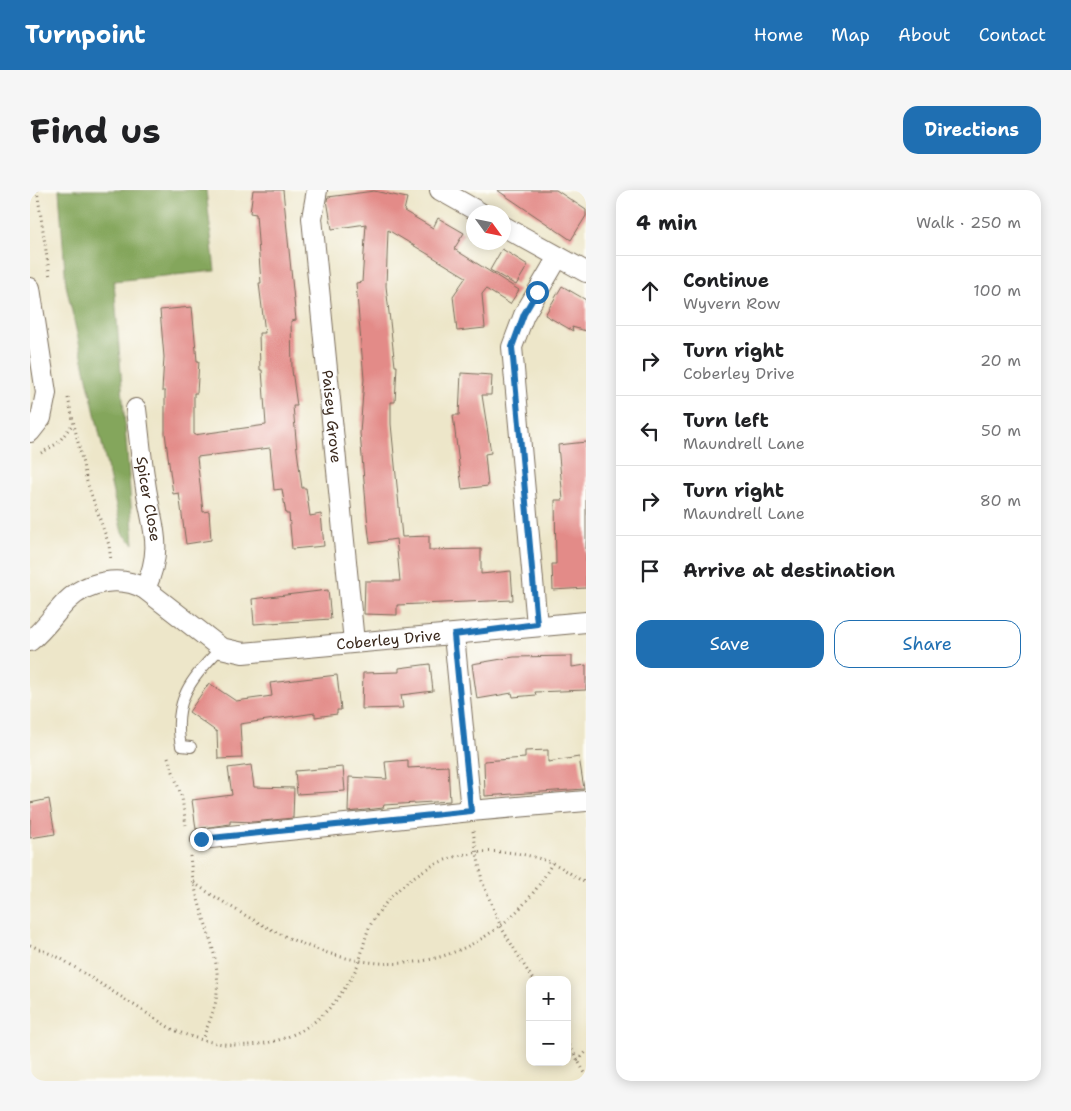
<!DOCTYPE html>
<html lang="en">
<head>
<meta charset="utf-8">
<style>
	body { margin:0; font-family:"Shantell Sans",sans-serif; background:#f6f6f6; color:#202124 }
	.controls { position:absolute; right:15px; bottom:15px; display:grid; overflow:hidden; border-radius:10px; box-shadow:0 2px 12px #0003 }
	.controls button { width:45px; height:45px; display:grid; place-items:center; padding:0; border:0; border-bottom:1px solid #e0e0e0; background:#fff; color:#202124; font:25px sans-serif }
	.compass { position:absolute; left:436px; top:15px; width:45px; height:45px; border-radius:50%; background:#fff; box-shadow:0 2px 12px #0003; rotate:123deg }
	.stop { position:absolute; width:15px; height:15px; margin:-11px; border:4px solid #1f6fb2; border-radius:50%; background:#fff }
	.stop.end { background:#1f6fb2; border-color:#fff; box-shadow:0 1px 5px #0008 }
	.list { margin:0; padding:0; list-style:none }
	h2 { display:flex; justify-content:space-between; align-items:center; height:65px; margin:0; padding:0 20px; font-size:21px }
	h2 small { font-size:16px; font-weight:400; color:#757577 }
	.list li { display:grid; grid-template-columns:32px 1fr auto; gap:15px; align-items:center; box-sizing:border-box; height:70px; padding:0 20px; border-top:1px solid #e0e0e0 }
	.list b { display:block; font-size:19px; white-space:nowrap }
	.list p { margin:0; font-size:16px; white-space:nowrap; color:#757577 }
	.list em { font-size:16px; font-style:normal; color:#757577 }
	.actions { display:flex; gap:10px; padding:15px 20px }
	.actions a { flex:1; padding:11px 0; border:1px solid #1f6fb2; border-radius:15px; text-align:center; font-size:18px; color:#1f6fb2 }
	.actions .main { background:#1f6fb2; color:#fff }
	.icon { flex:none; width:28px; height:28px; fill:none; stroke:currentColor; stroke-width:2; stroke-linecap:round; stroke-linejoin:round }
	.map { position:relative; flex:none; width:556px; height:891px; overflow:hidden; border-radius:15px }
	header { display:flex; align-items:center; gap:30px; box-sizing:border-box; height:70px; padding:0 25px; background:#1f6fb2; color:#fff }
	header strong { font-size:24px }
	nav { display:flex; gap:28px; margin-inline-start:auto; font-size:18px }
	.intro { display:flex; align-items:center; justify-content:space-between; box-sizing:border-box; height:120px; padding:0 30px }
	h1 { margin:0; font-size:35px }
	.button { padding:12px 22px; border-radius:15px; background:#1f6fb2; color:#fff; font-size:18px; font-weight:700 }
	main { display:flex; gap:30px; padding:0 30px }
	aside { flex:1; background:#fff; border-radius:15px; box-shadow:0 2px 12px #0003 }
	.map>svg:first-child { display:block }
</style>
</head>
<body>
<header>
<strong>Turnpoint</strong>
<nav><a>Home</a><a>Map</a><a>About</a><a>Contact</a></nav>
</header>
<div class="intro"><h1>Find us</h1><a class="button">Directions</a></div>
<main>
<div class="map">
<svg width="556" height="891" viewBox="0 0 556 891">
	<rect width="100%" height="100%" fill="#fdfcf7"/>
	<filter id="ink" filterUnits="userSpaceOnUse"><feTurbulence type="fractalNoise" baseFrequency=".02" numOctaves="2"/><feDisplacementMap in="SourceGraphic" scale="10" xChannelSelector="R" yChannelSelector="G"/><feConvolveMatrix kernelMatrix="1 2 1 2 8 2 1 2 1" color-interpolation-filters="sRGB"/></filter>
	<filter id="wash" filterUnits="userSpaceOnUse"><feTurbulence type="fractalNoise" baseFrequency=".0096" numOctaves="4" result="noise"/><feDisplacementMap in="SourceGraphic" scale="20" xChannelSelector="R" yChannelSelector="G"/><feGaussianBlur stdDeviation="1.12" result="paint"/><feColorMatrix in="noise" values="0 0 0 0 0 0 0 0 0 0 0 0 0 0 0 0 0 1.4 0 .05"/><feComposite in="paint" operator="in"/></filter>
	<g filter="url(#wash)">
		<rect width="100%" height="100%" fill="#ede6c9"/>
		<path fill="#84a65b" stroke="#60683c" d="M 29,0 L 176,0 L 185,81 L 84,91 L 104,354 L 92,343 L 36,95 Z"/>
		<g id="blocks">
			<path fill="#e38b88" d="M 223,0 L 253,0 L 266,130 L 261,131 L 262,180 L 267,216 L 263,216 L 267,260 L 272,298 L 276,298 L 280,326 L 291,324 L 294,356 L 262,359 L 259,324 L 256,324 L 252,299 L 244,300 L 240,258 L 167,267 L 173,322 L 179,321 L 181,350 L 156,354 L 149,303 L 143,304 L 135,243 L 135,201 L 132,201 L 134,167 L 130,120 L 162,117 L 167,171 L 169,171 L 167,203 L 164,203 L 164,245 L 236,235 L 232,180 L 230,180 L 229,143 L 235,143 L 229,93 L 231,93 L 226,24 L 220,23 Z
				M 467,0 L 526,0 L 556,20 L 556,26 L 541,50 Z
				M 344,1 L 377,8 L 374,21 L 403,38 L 408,28 L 434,43 L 424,59 L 489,100 L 480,114 L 456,99 L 452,104 L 455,138 L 427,141 L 423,106 L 436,87 L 358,40 L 356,96 L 365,176 L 367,176 L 365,212 L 361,212 L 361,234 L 372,347 L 399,346 L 399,360 L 451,359 L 451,384 L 481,381 L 483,410 L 367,415 L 367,425 L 334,424 L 335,391 L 370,391 L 366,349 L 340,353 L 338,337 L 330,243 L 334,189 L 326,93 L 332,92 L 336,34 L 302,39 L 297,10 L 298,7 Z
				M 472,59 L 498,75 L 486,95 L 460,80 Z
				M 532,96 L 556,110 L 556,141 L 542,137 L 543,141 L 515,125 Z
				M 431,183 L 462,185 L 461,205 L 452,205 L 461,263 L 455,264 L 458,296 L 432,299 L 423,225 L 429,225 Z
				M 556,252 L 556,398 L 523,400 L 522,374 L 526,374 L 525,310 L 533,310 L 528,255 Z
				M 298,400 L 301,429 L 224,434 L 222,409 Z
				M 542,466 L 542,477 L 556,475 L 556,500 L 505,502 L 506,505 L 483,507 L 482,503 L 447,509 L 442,474 L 484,467 Z
				M 400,474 L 403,501 L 371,505 L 373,518 L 332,519 L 333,483 L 369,482 L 369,478 Z
				M 307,485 L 311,520 L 307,520 L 307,524 L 285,527 L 285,523 L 210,534 L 212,568 L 188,569 L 187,542 L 159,522 L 179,493 L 206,511 L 242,506 L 240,493 Z
				M 518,560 L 518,572 L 549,567 L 554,599 L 455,606 L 454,571 L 495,568 L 495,561 Z
				M 378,570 L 378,578 L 418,576 L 420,611 L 354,615 L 353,618 L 318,622 L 319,587 L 357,589 L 355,572 Z
				M 221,575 L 224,597 L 264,598 L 263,628 L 223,632 L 200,631 L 200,634 L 166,639 L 162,610 L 202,605 L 198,578 Z
				M 313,577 L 315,601 L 267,604 L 265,581 Z
				M 19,609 L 25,644 L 0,648 L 0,613 Z"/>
		</g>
	</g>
	<g filter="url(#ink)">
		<use href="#blocks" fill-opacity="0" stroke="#796c5a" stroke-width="1"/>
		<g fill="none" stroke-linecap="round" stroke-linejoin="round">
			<g stroke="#796c5a" stroke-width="12">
				<path id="lane" d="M 161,557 L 151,556 C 142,511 161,488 191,458"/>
			</g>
			<g stroke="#796c5a" stroke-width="22">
				<g id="street">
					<path id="s1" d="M 287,0 L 282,28 L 324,452"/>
					<path d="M 410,0 L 449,22"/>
					<path d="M 473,36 L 556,82"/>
					<path d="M 0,98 L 16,203 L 11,228 L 0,242"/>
					<path id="s2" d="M 106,219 C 109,243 111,268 115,292 C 121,336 135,355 115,399"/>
					<path d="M 507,435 L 482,157 L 494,125 L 528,67"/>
					<path d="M 424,445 L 441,621 L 556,611"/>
					<path id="s3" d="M 0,451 C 15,439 24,424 37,411 C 57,391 91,385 115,399 L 191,458 L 213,463 L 556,432"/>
					<path d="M 171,649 L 441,621"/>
				</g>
			</g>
			<path stroke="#796c5a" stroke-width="3" stroke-dasharray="1 4" stroke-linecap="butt" d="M 7,0 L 20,88
				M 38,208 L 57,292 L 79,355 L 81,371
				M 11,263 L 28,253 L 42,235
				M 138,567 L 152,608 L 156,635
				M 443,641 L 452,691 L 471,737 L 503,790
				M 160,666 C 161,675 162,685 164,693 C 171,728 191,766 187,802 C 186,819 178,834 172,850
				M 164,693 C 248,749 351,808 451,749 C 482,730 505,706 522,673
				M 0,755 L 30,768 L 140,838 C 201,867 272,862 312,802 C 319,793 325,782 329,772 C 334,757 335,742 344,729 C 385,667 451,647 520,672 C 533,677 544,687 556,693
				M 537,851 L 556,885
				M 548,871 L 556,862"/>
			<use href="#lane" stroke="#fff" stroke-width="10"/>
			<use href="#street" stroke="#fff" stroke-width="20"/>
		</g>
	</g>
	<g fill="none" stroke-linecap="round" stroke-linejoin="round" filter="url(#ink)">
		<path stroke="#1f6fb2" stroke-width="6" d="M 171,649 L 441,621 L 424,445 L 507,434 L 482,157 L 494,124 L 507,102"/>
	</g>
	<g text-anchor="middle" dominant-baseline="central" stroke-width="4" stroke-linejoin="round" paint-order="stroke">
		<g font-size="15" fill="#3b2a1e" stroke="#fdfcf7">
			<text stroke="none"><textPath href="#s1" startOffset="228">Paisey Grove</textPath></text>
			<text stroke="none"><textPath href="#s2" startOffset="91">Spicer Close</textPath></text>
			<text stroke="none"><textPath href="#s3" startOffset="404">Coberley Drive</textPath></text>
		</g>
	</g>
</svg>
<div class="controls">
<button>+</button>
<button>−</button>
</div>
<svg class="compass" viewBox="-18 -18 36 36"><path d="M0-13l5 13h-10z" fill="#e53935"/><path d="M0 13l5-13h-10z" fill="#757577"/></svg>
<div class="stop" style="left:507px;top:102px"></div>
<div class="stop end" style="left:171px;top:649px"></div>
</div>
<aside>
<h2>4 min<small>Walk · 250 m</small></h2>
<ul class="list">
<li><svg class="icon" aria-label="ahead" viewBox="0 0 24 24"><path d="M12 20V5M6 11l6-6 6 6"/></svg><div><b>Continue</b><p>Wyvern Row</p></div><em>100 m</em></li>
<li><svg class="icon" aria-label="right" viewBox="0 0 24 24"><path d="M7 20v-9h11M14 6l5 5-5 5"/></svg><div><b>Turn right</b><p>Coberley Drive</p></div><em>20 m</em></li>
<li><svg class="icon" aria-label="left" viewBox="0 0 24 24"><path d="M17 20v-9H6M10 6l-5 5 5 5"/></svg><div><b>Turn left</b><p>Maundrell Lane</p></div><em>50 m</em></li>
<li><svg class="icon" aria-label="right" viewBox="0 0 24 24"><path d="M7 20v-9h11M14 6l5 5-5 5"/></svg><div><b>Turn right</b><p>Maundrell Lane</p></div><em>80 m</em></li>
<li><svg class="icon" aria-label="arrive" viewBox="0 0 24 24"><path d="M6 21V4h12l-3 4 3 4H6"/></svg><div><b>Arrive at destination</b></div></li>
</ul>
<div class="actions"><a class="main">Save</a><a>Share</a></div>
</aside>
</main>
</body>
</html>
